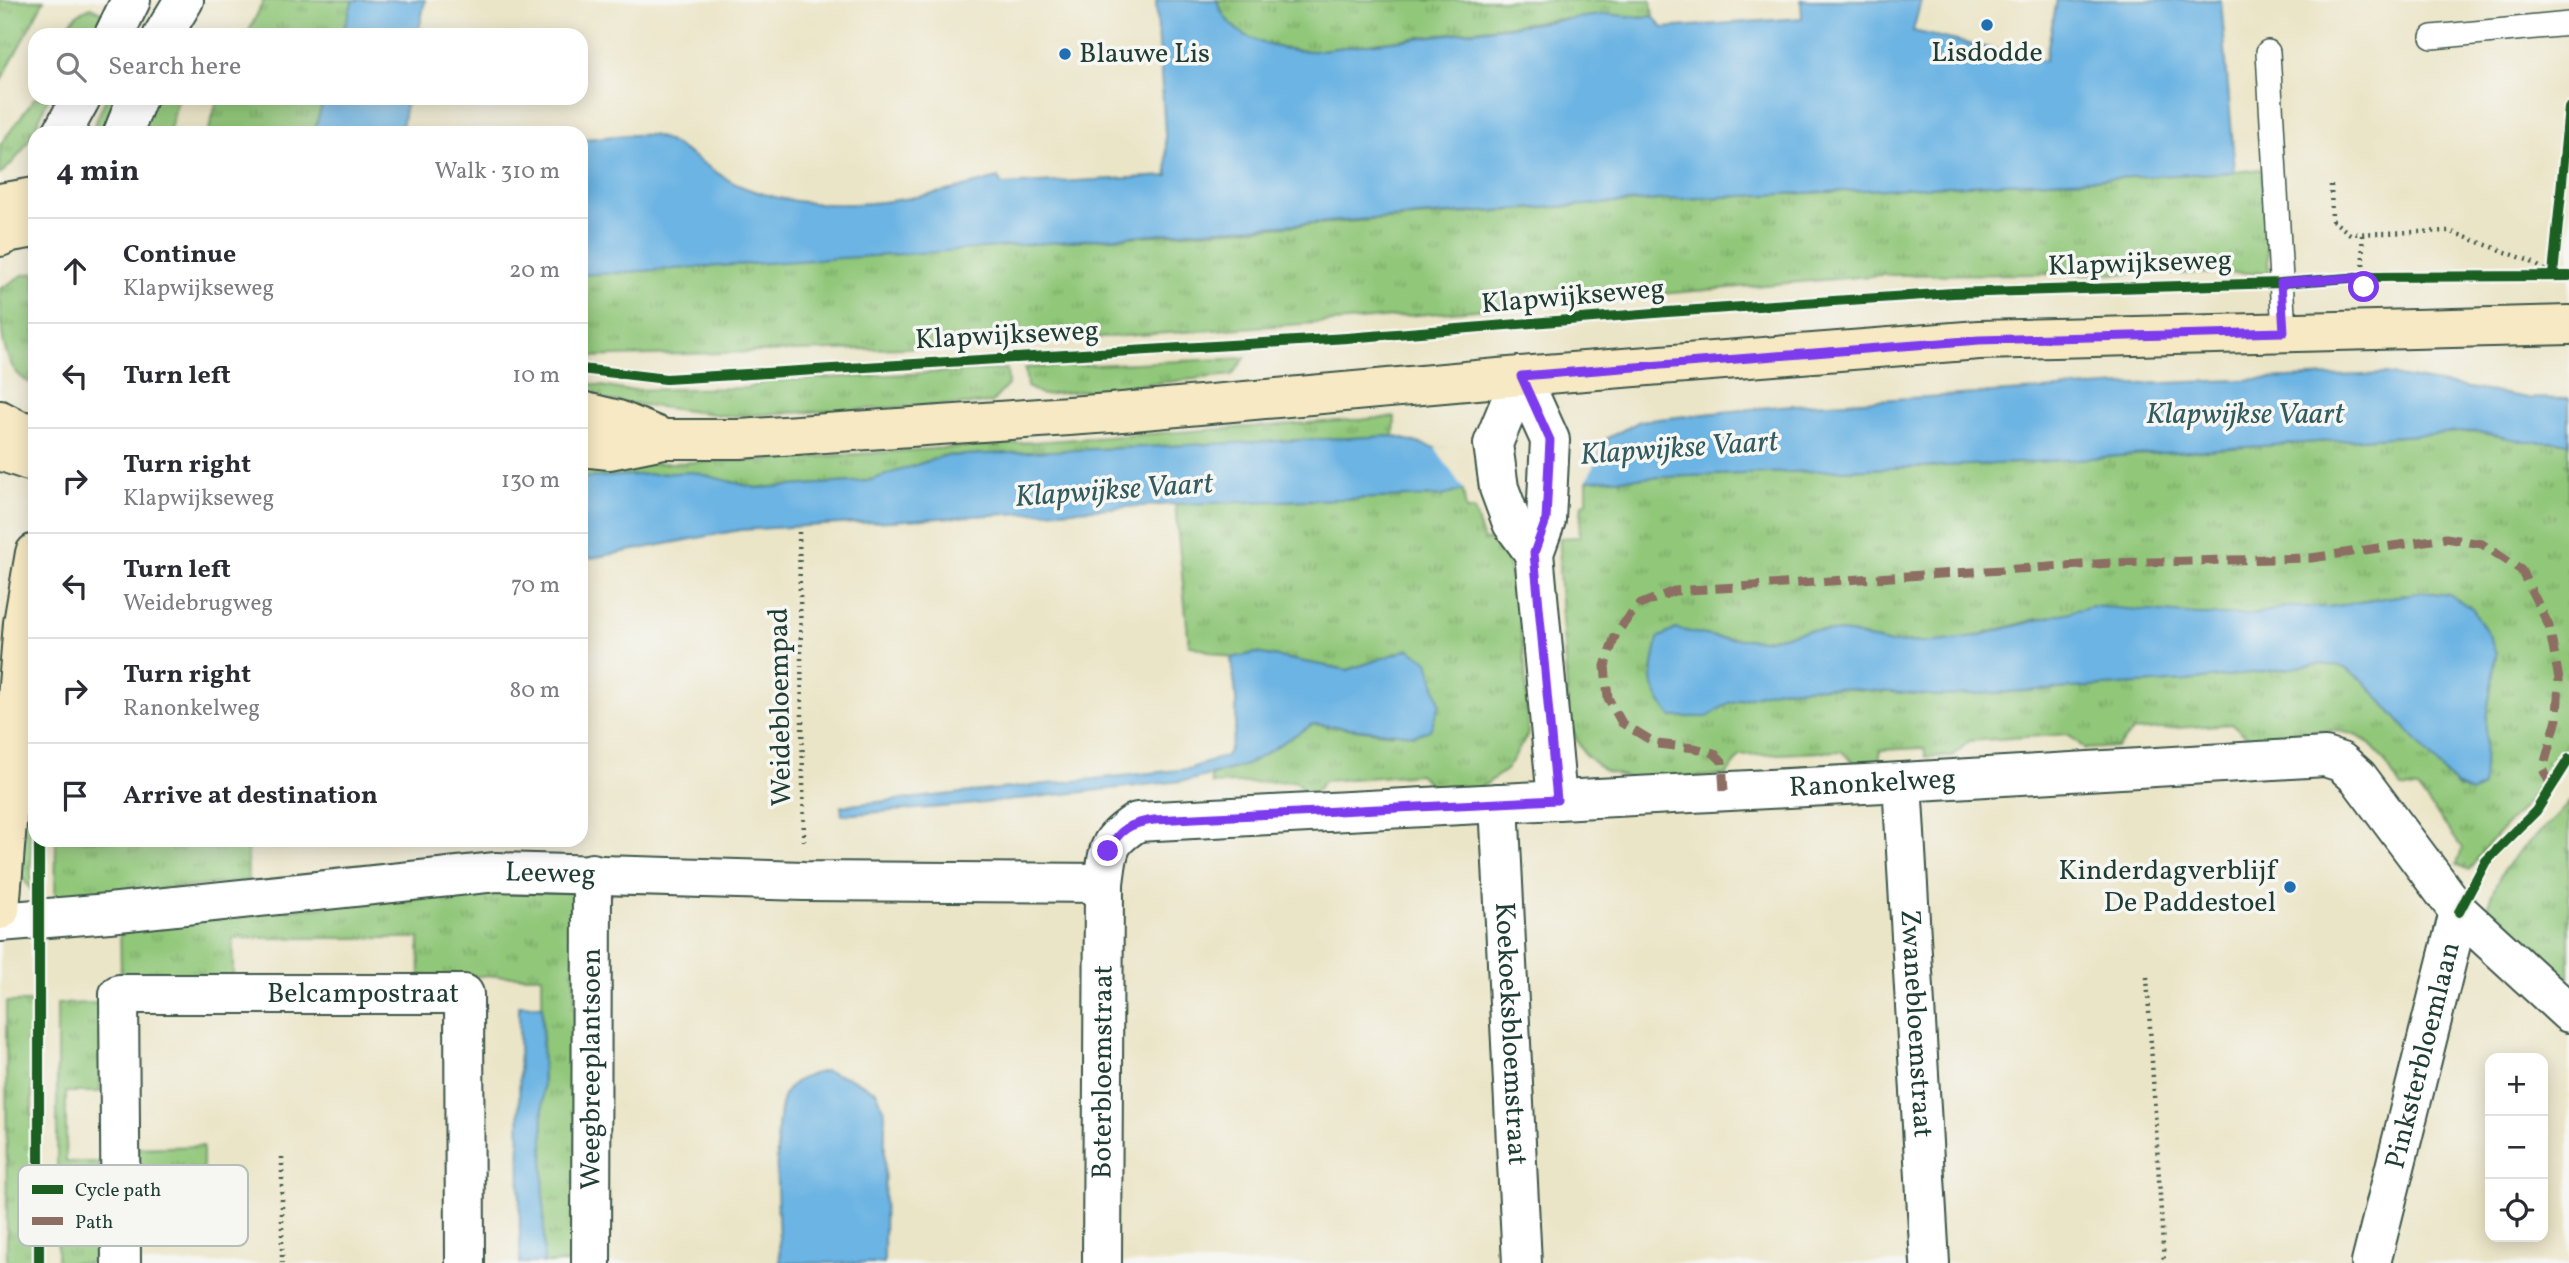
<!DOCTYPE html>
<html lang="en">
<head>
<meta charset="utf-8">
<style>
	body { margin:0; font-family:Vollkorn,serif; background:#f7f7f7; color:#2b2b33 }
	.controls { position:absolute; right:21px; bottom:21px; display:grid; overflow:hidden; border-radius:14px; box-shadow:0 4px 18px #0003 }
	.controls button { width:63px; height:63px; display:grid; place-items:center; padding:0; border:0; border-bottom:2px solid #e1e1e2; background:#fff; color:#2b2b33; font:35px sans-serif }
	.stop { position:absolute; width:21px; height:21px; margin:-16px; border:5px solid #7c3aed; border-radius:50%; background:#fff }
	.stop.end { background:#7c3aed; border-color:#fff; box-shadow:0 2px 7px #0008 }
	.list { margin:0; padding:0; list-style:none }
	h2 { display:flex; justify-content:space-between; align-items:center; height:91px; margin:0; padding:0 28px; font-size:30px }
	h2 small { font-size:23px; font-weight:400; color:#7c7c81 }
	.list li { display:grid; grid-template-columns:46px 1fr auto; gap:21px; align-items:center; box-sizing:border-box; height:105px; padding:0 28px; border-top:2px solid #e1e1e2 }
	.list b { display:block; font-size:26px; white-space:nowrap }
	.list p { margin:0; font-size:23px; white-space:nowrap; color:#7c7c81 }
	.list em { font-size:23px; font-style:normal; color:#7c7c81 }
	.icon { flex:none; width:38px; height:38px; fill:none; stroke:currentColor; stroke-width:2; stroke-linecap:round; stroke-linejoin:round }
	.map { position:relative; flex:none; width:2569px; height:1263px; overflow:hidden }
	.search { position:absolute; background:#fff; box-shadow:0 4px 18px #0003; left:28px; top:28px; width:560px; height:77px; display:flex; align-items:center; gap:18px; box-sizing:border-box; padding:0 24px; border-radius:21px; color:#7c7c81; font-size:26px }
	.panel { position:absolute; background:#fff; box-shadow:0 4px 18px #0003; left:28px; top:126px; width:560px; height:721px; border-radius:21px }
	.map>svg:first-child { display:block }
</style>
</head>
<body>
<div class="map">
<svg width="2569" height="1263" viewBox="0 0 2569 1263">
	<defs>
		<pattern id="grass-tufts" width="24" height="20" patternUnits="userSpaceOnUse" patternTransform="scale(1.75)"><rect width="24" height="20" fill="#91c779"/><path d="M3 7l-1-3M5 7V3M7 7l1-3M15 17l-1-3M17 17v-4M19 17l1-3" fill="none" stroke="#76a364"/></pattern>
	</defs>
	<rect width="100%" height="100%" fill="#f6f6f2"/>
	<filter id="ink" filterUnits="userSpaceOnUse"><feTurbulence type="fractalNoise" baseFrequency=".0143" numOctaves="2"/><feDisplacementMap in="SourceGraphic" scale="14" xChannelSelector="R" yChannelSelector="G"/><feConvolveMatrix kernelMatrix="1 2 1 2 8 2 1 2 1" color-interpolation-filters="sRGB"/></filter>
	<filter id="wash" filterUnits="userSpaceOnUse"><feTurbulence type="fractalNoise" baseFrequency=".00686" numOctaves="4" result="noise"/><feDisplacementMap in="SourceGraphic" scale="28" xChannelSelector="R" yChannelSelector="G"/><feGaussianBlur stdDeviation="1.57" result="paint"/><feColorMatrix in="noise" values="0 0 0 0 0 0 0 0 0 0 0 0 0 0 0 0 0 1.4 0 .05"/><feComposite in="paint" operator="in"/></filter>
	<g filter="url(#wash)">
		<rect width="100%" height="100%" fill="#ebe5c8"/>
		<path fill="url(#grass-tufts)" stroke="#588256" stroke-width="2" fill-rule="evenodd" d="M 0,0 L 44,0 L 0,82 Z
			M 264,0 L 353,0 L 342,35 L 247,35 Z
			M 1217,0 L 1651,0 L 1653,16 L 1559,19 L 1313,51 C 1278,51 1228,40 1217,0 Z
			M 91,7 L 111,17 L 109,23 L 92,35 L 63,35 C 69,22 77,12 91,7 Z
			M 35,98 L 48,98 C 36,127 25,155 0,174 L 0,145 Z
			M 106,98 L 120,98 L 105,133 L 91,133 Z
			M 153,98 L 178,98 L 169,133 L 139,133 Z
			M 218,98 L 324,98 L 314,133 L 208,133 Z
			M 2261,169 L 2269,273 L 1881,275 L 1347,321 L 973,346 L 581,357 L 581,275 L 1660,200 L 2235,172 Z
			M 35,273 L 35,385 C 0,374 0,323 0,289 L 23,275 Z
			M 1245,358 L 1232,375 L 1043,395 L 1027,387 L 1025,368 Z
			M 1007,369 L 1008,385 L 991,403 L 729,416 L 581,397 L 581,382 L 623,390 L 748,388 L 767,381 Z
			M 1395,417 L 1394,436 L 943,456 L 868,481 L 756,488 L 692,472 L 581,478 L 581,466 L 787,459 Z
			M 2474,431 L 2527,442 L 2569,442 L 2569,737 C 2553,780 2534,796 2503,828 C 2491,840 2480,856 2469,870 L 2457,864 L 2462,848 L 2418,789 L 2401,788 C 2390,771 2378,746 2359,737 C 2331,723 2281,735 2249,738 L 2232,724 L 2133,731 L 2117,747 L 2085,749 L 2068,734 L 1969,741 L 1953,756 L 1926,757 L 1924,748 L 1880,750 L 1880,763 L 1854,762 L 1841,751 L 1740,756 L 1726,775 L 1636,780 L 1605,771 L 1584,754 L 1569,724 L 1559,571 L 1560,538 L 1579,537 L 1582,504 L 1587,503 L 1587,480 L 2020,463 ZM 2423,592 L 2496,654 L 2486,719 L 2459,789 L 2364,681 L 2343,667 L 2322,664 L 2187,681 L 1941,696 L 1828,687 L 1778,689 L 1729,703 L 1652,671 L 1659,638 L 1676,629 L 1720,638 L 1764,640 L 1809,630 L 1849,633 L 1887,643 L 1937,642 L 1969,638 L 2036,619 L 2252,615 L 2286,607 L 2329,607 Z
			M 1463,490 L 1466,510 L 1474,510 L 1484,541 L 1501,538 L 1516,594 L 1525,665 L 1528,734 L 1507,769 L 1476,791 L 1439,792 L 1419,774 L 1324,781 L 1314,793 L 1306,794 L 1296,781 L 1212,784 L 1210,776 L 1246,765 L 1313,724 L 1393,734 L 1409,649 L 1348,670 L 1256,653 L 1231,658 L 1189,645 L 1175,504 L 1442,496 Z
			M 35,631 C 35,718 31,804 31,890 L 20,874 Z
			M 2569,802 L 2569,978 L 2554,979 L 2485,914 C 2492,892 2499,873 2515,856 C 2533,836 2552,824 2569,802 Z
			M 56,840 L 247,840 L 248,881 L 55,900 Z
			M 568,884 L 574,896 L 577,1263 L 544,1263 L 542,976 L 420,976 L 419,938 L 233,938 L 233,977 L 121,977 L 120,925 Z
			M 6,1002 L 32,1002 L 32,1263 L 7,1263 Z
			M 102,1003 L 100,1092 L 66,1092 L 66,1162 L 100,1162 L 100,1175 L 66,1175 L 66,1245 L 101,1245 L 101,1263 L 57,1263 L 57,1004 Z
			M 203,1146 L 203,1169 L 130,1169 L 130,1148 Z"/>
		<path fill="#6cb4e3" stroke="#46788c" stroke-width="2" d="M 353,0 L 425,0 L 418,35 L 342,35 Z
			M 1156,0 L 1217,0 C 1228,40 1278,51 1313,51 L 1608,14 L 1642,18 L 1653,16 L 1663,28 L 1802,18 L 1801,0 L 1921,0 L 1913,31 L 2045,61 L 2057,0 L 2221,0 L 2235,172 L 1660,200 L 1204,230 L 935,252 L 581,275 L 581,139 C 603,138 628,133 650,135 C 675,138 713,174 738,185 C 821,220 915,201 998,178 L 1002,185 L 1168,176 Z
			M 324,98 L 407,98 L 401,133 L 314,133 Z
			M 2386,374 L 2528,398 L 2569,399 L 2569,442 L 2527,442 L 2474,431 L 2020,463 L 1587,480 L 1585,478 L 1465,487 L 1463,490 L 1442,496 L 1175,504 L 740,530 L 581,560 L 581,478 L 584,478 L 692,472 L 756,488 L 868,481 L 943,456 L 1394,436 L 1438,449 L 1606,439 L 1640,421 L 1779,406 L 2140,384 Z
			M 2423,592 L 2449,595 L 2471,607 L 2489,635 L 2496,654 L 2486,719 L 2483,787 L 2471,793 L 2456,786 L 2364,681 L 2343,667 L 2322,664 L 2187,681 L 1941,696 L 1828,687 L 1778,689 L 1729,703 L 1707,717 L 1672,717 C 1645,684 1651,678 1658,638 L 1676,629 L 1720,638 L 1764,640 L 1809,630 L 1849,633 L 1887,643 L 1937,642 L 1969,638 L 2092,606 L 2198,615 L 2252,615 L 2286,607 L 2329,607 Z
			M 1409,649 L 1428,661 L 1440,704 L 1430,730 L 1415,735 L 1313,724 L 1246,765 L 1191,780 L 966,805 L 842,815 L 841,806 L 1188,769 L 1226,756 C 1242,729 1236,688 1231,658 L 1256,653 L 1348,670 Z
			M 519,1005 L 542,1006 L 544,1263 L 520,1263 Z
			M 825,1071 L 850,1078 L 877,1092 L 885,1114 L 884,1263 L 780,1263 C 779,1231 770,1110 787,1090 C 796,1078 812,1074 825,1071 Z"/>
		<path fill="#ebe5c8" d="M 1607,436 L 1587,480 L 1464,490 L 1435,448 Z
			M 0,550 L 35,551 L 35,620 L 0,618 Z"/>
	</g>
	<g filter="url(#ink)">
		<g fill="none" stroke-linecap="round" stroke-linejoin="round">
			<g stroke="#3e564a" stroke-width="26">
				<path id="service" d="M 2432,37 L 2569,24
					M 2268,52 L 2284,332"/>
			</g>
			<g stroke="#3e564a" stroke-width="42">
				<g id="minor">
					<path d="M 1521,376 L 1550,440 L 1546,520 L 1534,553 L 1557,800"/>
					<path d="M 1521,376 L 1493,444 L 1499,488 L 1512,523 L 1534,553"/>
					<path id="s1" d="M 1902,782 L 1930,1263"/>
					<path id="s2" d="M 1499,803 L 1522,1263"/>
					<path id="s3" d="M 0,922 L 109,913 L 496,872 L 804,881 L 1104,883"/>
					<path id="s4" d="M 121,1263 L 119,994 L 464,994 L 465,1263"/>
					<path id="s5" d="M 591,1263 L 592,873"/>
					<path id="s6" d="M 1102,1263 L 1104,883 C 1109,848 1106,842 1137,822 L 1902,782 L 2325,757 L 2341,762 L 2358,777 L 2459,912 L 2569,1013"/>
					<path id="s7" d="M 2371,1263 L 2459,912"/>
				</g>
			</g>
			<g stroke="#3e564a" stroke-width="42">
				<path id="tertiary" d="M 114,35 L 131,0
					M 163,35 L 184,0
					M 62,133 L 81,98
					M 123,133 L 137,98"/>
			</g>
			<g stroke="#3e564a" stroke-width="42">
				<path id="secondary" d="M 0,203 L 35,197
					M 0,237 L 11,232 L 35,228
					M 581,411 L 618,420 L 664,439
					M 0,420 L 19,430 L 35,433
					M 581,447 L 610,450 L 664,439 L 740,439 L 1111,413 L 1521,376 L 1979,340 L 2569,325
					M 0,451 L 29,461 L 35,461
					M 0,910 L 23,623 L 35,553"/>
			</g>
			<path stroke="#3e564a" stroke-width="4.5" stroke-dasharray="2 5" stroke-linecap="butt" d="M 2331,185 L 2332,220 L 2350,234 L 2449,231 L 2530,261 L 2553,275
				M 2362,235 L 2364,287
				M 799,532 L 804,841
				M 2147,977 L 2164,1263
				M 282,1157 L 282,1263"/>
			<use href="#service" stroke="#fff" stroke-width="23"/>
			<use href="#minor" stroke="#fff" stroke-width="38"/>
			<use href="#tertiary" stroke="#fff" stroke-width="38"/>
			<use href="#secondary" stroke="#f6e9c3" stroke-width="38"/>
			<path stroke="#8d6e63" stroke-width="9" stroke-dasharray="18 9" stroke-linecap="butt" d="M 1724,791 L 1722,761 L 1714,753 L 1695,748 L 1657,744 L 1622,723 L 1608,698 L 1605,666 L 1616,633 L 1639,605 L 1674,591 L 2111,563 L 2311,558 L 2446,538 L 2482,544 L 2521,570 L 2549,626 L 2559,679 L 2557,719 L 2543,769 L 2552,788"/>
			<g stroke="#f6f6f2" stroke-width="15">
				<path id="cycleway" d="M 2553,275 L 2569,108
					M 581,369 L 666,379 L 1347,338 L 1667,312 L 1953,293 L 2281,283 L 2363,277 L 2569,276
					M 2459,912 L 2486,861 L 2536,811 L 2569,759
					M 39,1263 L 39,840"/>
			</g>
			<use href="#cycleway" stroke="#1b5e20" stroke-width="10"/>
		</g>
	</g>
	<g fill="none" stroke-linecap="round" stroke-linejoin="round" filter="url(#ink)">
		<path stroke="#7c3aed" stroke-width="9" d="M 1108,851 C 1119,829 1131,823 1154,820 L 1557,800 L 1534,553 L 1546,520 L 1550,440 L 1521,376 L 1979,340 L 2284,332 L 2281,283 L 2364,277 L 2364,287"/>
	</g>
	<g fill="#1f6fb2" stroke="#f6f6f2" stroke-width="2.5">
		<circle cx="1987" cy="25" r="7"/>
		<circle cx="1065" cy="54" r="7"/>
		<circle cx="2290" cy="887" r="7"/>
	</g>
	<g text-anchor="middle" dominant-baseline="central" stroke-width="7" stroke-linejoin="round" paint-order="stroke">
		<g font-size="28" fill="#1f3d34" stroke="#f6f6f2">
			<text x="1987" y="53">Lisdodde</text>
			<text x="1079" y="54" text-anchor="start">Blauwe Lis</text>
			<text x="2276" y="871" text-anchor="end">Kinderdagverblijf<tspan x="2276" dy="32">De Paddestoel</tspan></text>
		</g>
		<g font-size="28" fill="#1f3d34" stroke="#f6f6f2">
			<text transform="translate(2140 264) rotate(-2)">Klapwijkseweg</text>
			<text transform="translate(1573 297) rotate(-5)">Klapwijkseweg</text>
			<text transform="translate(1007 336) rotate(-3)">Klapwijkseweg</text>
			<text transform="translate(781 707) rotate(-91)">Weidebloempad</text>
			<text stroke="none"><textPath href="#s6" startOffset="1190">Ranonkelweg</textPath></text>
			<text stroke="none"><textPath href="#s3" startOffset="553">Leeweg</textPath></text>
			<text stroke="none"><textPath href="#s4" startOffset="513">Belcampostraat</textPath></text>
			<text stroke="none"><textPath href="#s1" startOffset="242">Zwanebloemstraat</textPath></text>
			<text stroke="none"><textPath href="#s2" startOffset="231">Koekoeksbloemstraat</textPath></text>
			<text stroke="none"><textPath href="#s7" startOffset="214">Pinksterbloemlaan</textPath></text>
			<text stroke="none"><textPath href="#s5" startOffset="194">Weegbreeplantsoen</textPath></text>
			<text stroke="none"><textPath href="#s6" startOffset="191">Boterbloemstraat</textPath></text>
		</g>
		<g font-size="30" font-style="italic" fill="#325b60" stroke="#f6f6f2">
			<text x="2245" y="415">Klapwijkse Vaart</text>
			<text transform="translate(1679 449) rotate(-4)">Klapwijkse Vaart</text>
			<text transform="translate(1114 491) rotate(-4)">Klapwijkse Vaart</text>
		</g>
	</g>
	<rect x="18" y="1165" width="230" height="81" rx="10" fill="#f6f6f2" stroke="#b6beb9" stroke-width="2"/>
	<rect x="32" y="1185" width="31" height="9" fill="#1b5e20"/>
	<rect x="32" y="1217" width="31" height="8" fill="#8d6e63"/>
	<g font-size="19" fill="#1f3d34">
		<text x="75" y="1196">Cycle path</text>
		<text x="75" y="1228">Path</text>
	</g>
</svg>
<div class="controls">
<button>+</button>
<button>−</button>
<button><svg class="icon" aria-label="locate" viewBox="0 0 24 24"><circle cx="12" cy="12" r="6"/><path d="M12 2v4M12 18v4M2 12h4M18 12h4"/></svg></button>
</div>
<div class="stop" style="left:2364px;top:287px"></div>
<div class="stop end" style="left:1108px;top:851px"></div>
<div class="search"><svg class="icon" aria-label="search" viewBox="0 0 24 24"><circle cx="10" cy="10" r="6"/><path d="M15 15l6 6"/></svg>Search here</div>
<section class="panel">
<h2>4 min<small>Walk · 310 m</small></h2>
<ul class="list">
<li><svg class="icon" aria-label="ahead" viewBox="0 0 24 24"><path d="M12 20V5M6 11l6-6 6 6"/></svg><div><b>Continue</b><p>Klapwijkseweg</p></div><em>20 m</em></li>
<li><svg class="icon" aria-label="left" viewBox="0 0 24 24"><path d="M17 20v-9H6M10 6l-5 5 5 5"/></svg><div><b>Turn left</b></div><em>10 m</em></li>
<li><svg class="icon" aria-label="right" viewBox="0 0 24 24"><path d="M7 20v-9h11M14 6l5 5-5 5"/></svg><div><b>Turn right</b><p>Klapwijkseweg</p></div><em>130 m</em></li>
<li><svg class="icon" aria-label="left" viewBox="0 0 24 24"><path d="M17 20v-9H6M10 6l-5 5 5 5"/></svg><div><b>Turn left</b><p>Weidebrugweg</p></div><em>70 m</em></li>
<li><svg class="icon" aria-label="right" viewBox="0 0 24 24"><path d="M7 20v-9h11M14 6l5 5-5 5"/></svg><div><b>Turn right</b><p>Ranonkelweg</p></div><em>80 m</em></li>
<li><svg class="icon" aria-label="arrive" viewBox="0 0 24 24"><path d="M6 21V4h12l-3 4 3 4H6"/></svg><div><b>Arrive at destination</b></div></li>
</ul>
</section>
</div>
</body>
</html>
